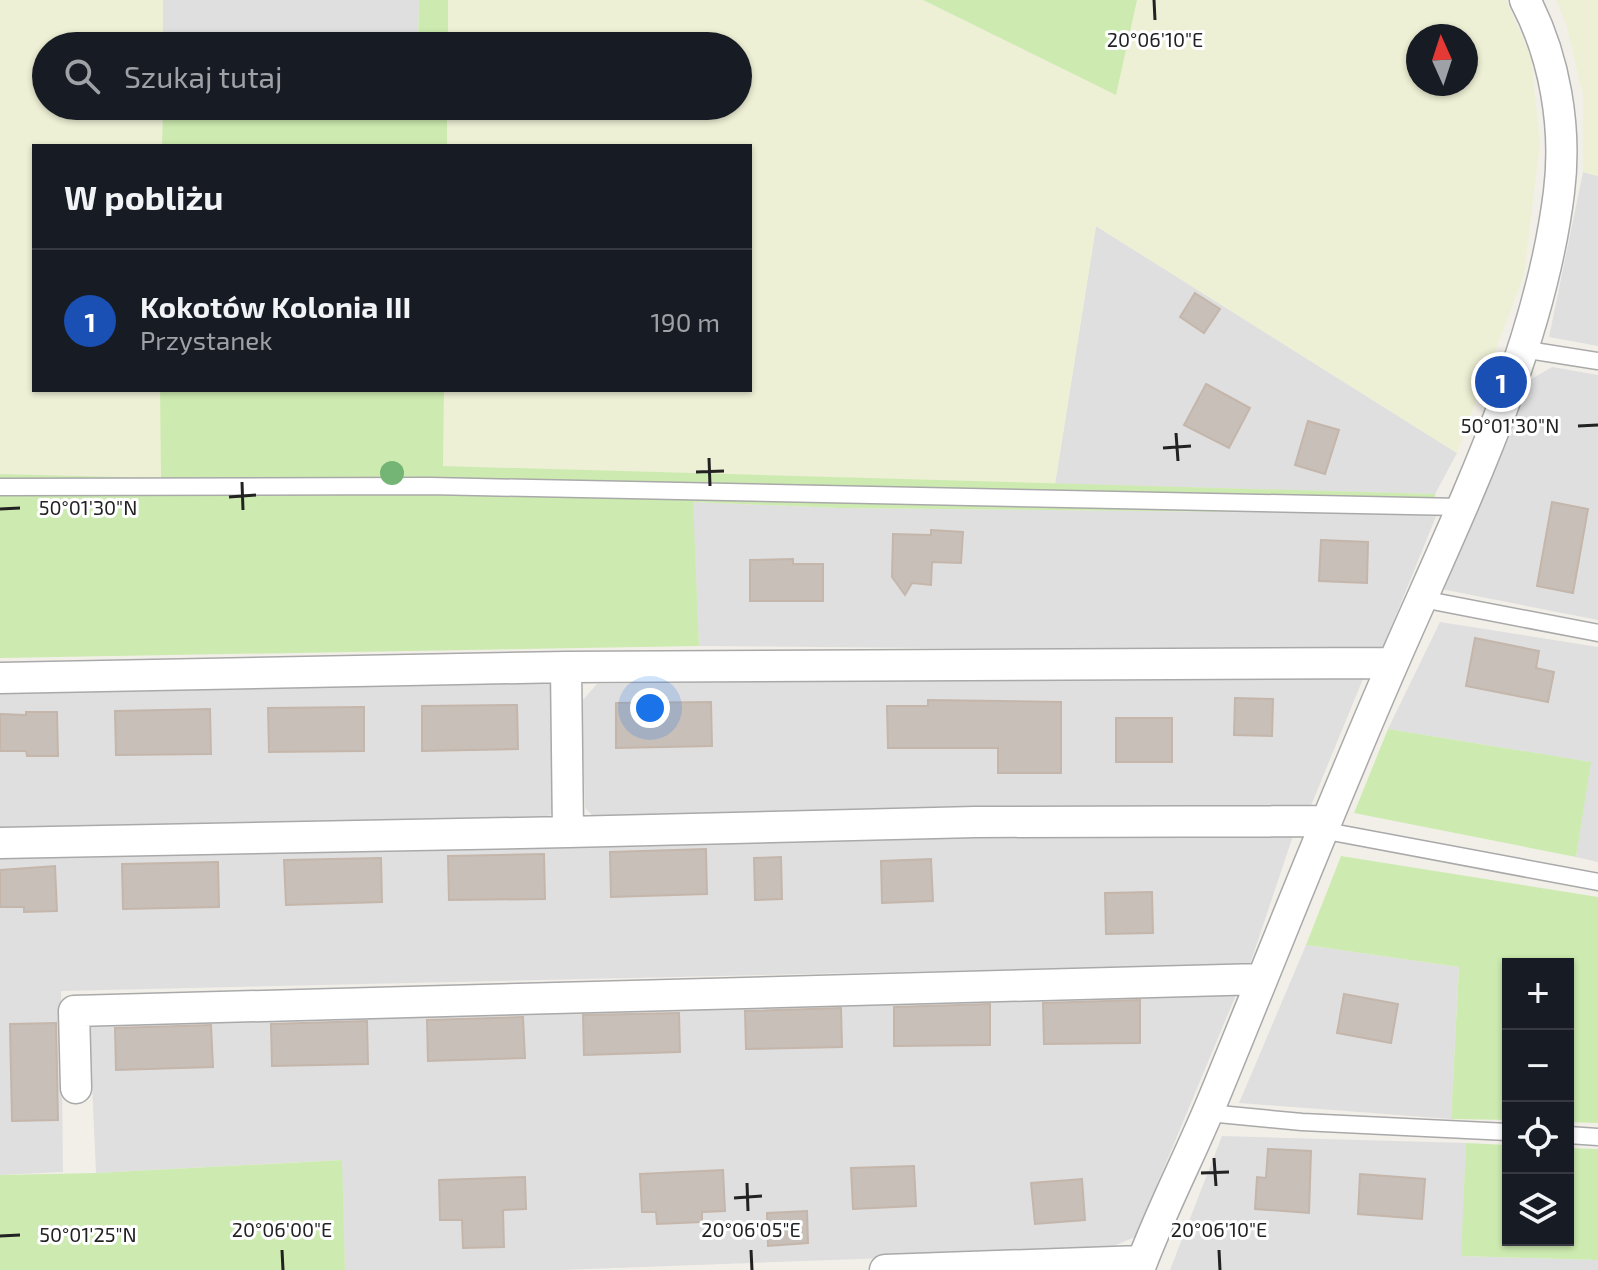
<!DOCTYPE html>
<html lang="pl">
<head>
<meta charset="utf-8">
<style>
	body { margin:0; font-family:"Exo 2",sans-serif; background:#242831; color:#f1f3f6 }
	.controls { position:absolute; right:24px; bottom:24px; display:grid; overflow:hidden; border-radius:0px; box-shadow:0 2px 6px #0004 }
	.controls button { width:72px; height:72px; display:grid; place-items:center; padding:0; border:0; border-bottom:2px solid #363941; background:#171b24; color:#f1f3f6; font:40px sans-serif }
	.compass { position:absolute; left:1406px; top:24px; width:72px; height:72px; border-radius:50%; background:#171b24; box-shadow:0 2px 6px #0004; rotate:357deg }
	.you { position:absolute; left:650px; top:708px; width:28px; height:28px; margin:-20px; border:6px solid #fff; border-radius:50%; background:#1a73e8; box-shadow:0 0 0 12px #1a73e833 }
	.badge { display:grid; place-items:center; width:52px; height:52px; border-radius:50%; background:#0b8043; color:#fff; font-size:26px; font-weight:700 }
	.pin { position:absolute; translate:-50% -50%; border:4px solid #fff; box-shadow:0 2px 8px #0006 }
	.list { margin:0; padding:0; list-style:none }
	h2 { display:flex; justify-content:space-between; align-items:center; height:104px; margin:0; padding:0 32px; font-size:34px }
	h2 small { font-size:26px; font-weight:400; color:#9ea1a6 }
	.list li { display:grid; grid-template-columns:52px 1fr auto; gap:24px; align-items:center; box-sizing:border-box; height:144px; padding:0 32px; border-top:2px solid #363941 }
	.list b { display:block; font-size:30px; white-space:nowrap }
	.list p { margin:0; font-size:26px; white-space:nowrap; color:#9ea1a6 }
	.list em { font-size:26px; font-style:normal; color:#9ea1a6 }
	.icon { flex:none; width:44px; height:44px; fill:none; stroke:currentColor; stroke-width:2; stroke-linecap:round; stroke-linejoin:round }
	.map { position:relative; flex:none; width:1598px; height:1270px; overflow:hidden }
	.search { position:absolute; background:#171b24; box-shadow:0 2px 6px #0004; left:32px; top:32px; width:720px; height:88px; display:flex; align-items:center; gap:20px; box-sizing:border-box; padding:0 28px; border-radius:44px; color:#9ea1a6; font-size:30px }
	.panel { position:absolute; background:#171b24; box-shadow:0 2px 6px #0004; left:32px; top:144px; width:720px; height:248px; border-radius:0px }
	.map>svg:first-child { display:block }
</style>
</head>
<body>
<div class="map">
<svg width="1598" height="1270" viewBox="0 0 1598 1270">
	<rect width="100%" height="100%" fill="#f2efe9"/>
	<path fill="#e0dfdf" d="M 163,0 L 419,0 L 418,46 L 163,46 Z
		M 1583,172 L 1598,176 L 1598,346 L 1549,337 Z
		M 1096,226 L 1457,453 L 1435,494 L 1055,484 Z
		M 1552,367 L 1598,375 L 1598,620 L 1441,589 L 1528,381 Z
		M 692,502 L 839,508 L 1437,514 L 1381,652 L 699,646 Z
		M 1440,622 L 1598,647 L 1598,862 L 1576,857 L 1590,762 L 1388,729 Z
		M 1365,674 L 1310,808 L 975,806 L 597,820 L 585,808 L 581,702 L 597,684 Z
		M 554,682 L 556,808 L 543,823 L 0,832 L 0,692 Z
		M 1294,833 L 1250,964 L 61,991 L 63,1172 L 0,1175 L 0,859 L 755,838 Z
		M 1306,945 L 1459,967 L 1451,1119 L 1239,1103 Z
		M 1238,990 L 1135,1237 L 1104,1250 L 562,1270 L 345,1270 L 341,1160 L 96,1173 L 89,1017 Z
		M 1222,1136 L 1466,1143 L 1462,1256 L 1598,1260 L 1598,1270 L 1170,1270 Z"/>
	<path fill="#eef0d5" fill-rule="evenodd" d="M 0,0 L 163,0 L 163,46 L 46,46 L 46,106 L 163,106 L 162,146 L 34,146 L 34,390 L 160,390 L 162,478 L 0,474 Z
		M 448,0 L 923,0 L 1115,94 L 1137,0 L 1506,0 L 1531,57 L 1540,144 L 1524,275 L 1457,453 L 1096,226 L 1055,484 L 443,466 L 444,390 L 750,390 L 750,146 L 447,146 L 447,106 L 738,106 L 738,46 L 448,46 ZM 1418,36 L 1466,36 L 1466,84 L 1418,84 Z
		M 1556,0 L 1598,0 L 1598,176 L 1583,172 L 1583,95 L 1566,24 Z"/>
	<path fill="#cdebb0" d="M 419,0 L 448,0 L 448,46 L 418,46 Z
		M 923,0 L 1137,0 L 1116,95 Z
		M 163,106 L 447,106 L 447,146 L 162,146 Z
		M 160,390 L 444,390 L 443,466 L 1435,494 L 1437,514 L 839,508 L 693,502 L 699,646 L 0,658 L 0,474 L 161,478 Z
		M 1388,729 L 1591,762 L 1576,857 L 1354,813 Z
		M 1341,856 L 1598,897 L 1598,1123 L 1568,1122 L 1568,964 L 1508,964 L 1508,1120 L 1451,1119 L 1459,967 L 1306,945 Z
		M 1466,1143 L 1508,1145 L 1508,1240 L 1568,1240 L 1568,1148 L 1598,1149 L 1598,1260 L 1461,1256 Z
		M 342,1160 L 345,1270 L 0,1270 L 0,1175 L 96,1173 Z"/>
	<path fill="#c7bfb8" stroke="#c4b6ab" stroke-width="2" d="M 1195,293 L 1220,309 L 1204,333 L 1180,317 Z
		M 1206,384 L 1250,408 L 1229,448 L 1184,425 Z
		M 1308,421 L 1339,430 L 1325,474 L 1295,465 Z
		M 1552,502 L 1588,509 L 1573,593 L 1537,586 Z
		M 931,530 L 963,532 L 961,563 L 932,562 L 931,585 L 912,583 L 905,595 L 892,577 L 893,534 L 931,535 Z
		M 1321,540 L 1368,542 L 1367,583 L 1319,581 Z
		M 793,559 L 793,564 L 823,564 L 823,601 L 750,601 L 750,560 Z
		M 1475,638 L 1539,651 L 1536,668 L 1554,672 L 1548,702 L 1466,686 Z
		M 1235,698 L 1273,699 L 1272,736 L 1234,735 Z
		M 928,700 L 1061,702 L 1061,773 L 998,773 L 998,748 L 888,748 L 887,706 L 928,706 Z
		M 711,702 L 712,746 L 616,748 L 616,703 Z
		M 517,705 L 518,749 L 422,751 L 422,706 Z
		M 364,707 L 364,751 L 269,752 L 268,708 Z
		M 210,709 L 211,754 L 116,755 L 115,711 Z
		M 26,712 L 57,712 L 58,756 L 27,756 L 26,751 L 0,751 L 0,714 L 26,715 Z
		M 1116,718 L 1172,718 L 1172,762 L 1116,762 Z
		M 706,849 L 707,894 L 611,897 L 610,852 Z
		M 544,854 L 545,899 L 449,900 L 448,856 Z
		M 781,857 L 782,899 L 755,900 L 754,858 Z
		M 381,858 L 382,902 L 286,905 L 284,860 Z
		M 931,859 L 933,901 L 882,903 L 881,861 Z
		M 218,862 L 219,907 L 123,909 L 122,864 Z
		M 55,866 L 57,911 L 24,912 L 24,907 L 0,907 L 0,870 Z
		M 1152,892 L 1153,933 L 1106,934 L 1105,893 Z
		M 1344,994 L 1398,1004 L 1391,1043 L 1337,1033 Z
		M 1140,1000 L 1140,1043 L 1044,1044 L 1043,1003 Z
		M 990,1004 L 990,1045 L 894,1046 L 894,1007 Z
		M 841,1008 L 842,1047 L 746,1049 L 745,1011 Z
		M 679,1013 L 680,1052 L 584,1055 L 583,1015 Z
		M 523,1017 L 525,1058 L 428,1061 L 427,1020 Z
		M 367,1021 L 368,1064 L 272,1066 L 271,1024 Z
		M 56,1023 L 58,1120 L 12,1121 L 10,1024 Z
		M 211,1025 L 213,1067 L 116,1070 L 115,1028 Z
		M 1268,1149 L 1311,1151 L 1309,1213 L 1255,1209 L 1257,1177 L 1266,1178 Z
		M 914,1166 L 916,1206 L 853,1209 L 851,1168 Z
		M 723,1170 L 725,1211 L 702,1212 L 702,1222 L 657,1224 L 656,1212 L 642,1212 L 640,1174 Z
		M 1360,1174 L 1425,1179 L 1422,1219 L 1358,1214 Z
		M 525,1177 L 526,1209 L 503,1210 L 504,1247 L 463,1248 L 462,1220 L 440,1220 L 439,1180 Z
		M 1082,1179 L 1085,1220 L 1035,1224 L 1031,1183 Z
		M 807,1211 L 808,1243 L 768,1246 L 767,1213 Z"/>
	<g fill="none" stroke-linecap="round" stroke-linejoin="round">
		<g stroke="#a9a9a9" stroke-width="19">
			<path id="lane" d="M 1522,349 L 1598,361
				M 0,487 L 430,486 L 1460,507
				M 1422,599 L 1598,633
				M 1321,830 L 1598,882
				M 1208,1113 L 1302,1122 L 1508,1132
				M 1568,1135 L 1598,1137"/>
		</g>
		<g stroke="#a9a9a9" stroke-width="33">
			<path id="street" d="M 0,678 L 566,667 L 1393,663
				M 568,832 L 975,822 L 1326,821
				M 0,843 L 568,832 L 566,667
				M 76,1088 L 74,1011 L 1262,979
				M 885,1270 L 1142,1261
				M 1139,1270 C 1161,1210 1191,1154 1215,1095 C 1274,952 1330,808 1392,666 C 1457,516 1539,355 1559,192 C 1567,128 1555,57 1525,0"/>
		</g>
		<use href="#lane" stroke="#fff" stroke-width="16"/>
		<use href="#street" stroke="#fff" stroke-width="30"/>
	</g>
	<circle fill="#74b475" cx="392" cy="473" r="12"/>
	<path fill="none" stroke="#222" stroke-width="3" d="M 1154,0 L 1155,20M 1578,426 L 1598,425M 1176,433 L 1178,461M 1163,448 L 1191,446M 709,458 L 710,486M 696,472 L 724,471M 242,482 L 243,510M 229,497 L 256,495M 0,509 L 20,508M 1214,1158 L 1216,1186M 1201,1173 L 1229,1172M 747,1183 L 748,1211M 734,1198 L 762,1196M 0,1236 L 20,1235M 282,1250 L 283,1270M 751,1250 L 752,1270M 1219,1250 L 1220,1270"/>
	<g font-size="20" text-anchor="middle" fill="#222" stroke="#fff" stroke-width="6" stroke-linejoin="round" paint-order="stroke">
		<text x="1155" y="47">20°06'10"E</text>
		<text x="1510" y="433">50°01'30"N</text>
		<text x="88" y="515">50°01'30"N</text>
		<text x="282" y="1237">20°06'00"E</text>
		<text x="751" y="1237">20°06'05"E</text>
		<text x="1219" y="1237">20°06'10"E</text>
		<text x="88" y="1242">50°01'25"N</text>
	</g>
</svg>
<div class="controls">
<button>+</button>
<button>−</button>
<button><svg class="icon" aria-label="locate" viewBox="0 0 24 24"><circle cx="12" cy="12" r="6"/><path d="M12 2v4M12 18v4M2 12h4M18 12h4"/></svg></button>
<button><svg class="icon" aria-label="layers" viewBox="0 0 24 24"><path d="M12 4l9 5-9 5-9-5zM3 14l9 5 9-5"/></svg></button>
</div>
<svg class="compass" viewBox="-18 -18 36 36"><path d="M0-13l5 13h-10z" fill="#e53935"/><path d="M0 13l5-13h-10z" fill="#9ea1a6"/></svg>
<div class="you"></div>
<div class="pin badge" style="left:1501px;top:382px;background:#1a4fb4">1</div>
<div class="search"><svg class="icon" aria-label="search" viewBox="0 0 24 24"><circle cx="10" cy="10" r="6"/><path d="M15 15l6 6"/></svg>Szukaj tutaj</div>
<section class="panel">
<h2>W pobliżu<small></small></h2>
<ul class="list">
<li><span class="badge" style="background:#1a4fb4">1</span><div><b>Kokotów Kolonia III</b><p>Przystanek</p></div><em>190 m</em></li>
</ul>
</section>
</div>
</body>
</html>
